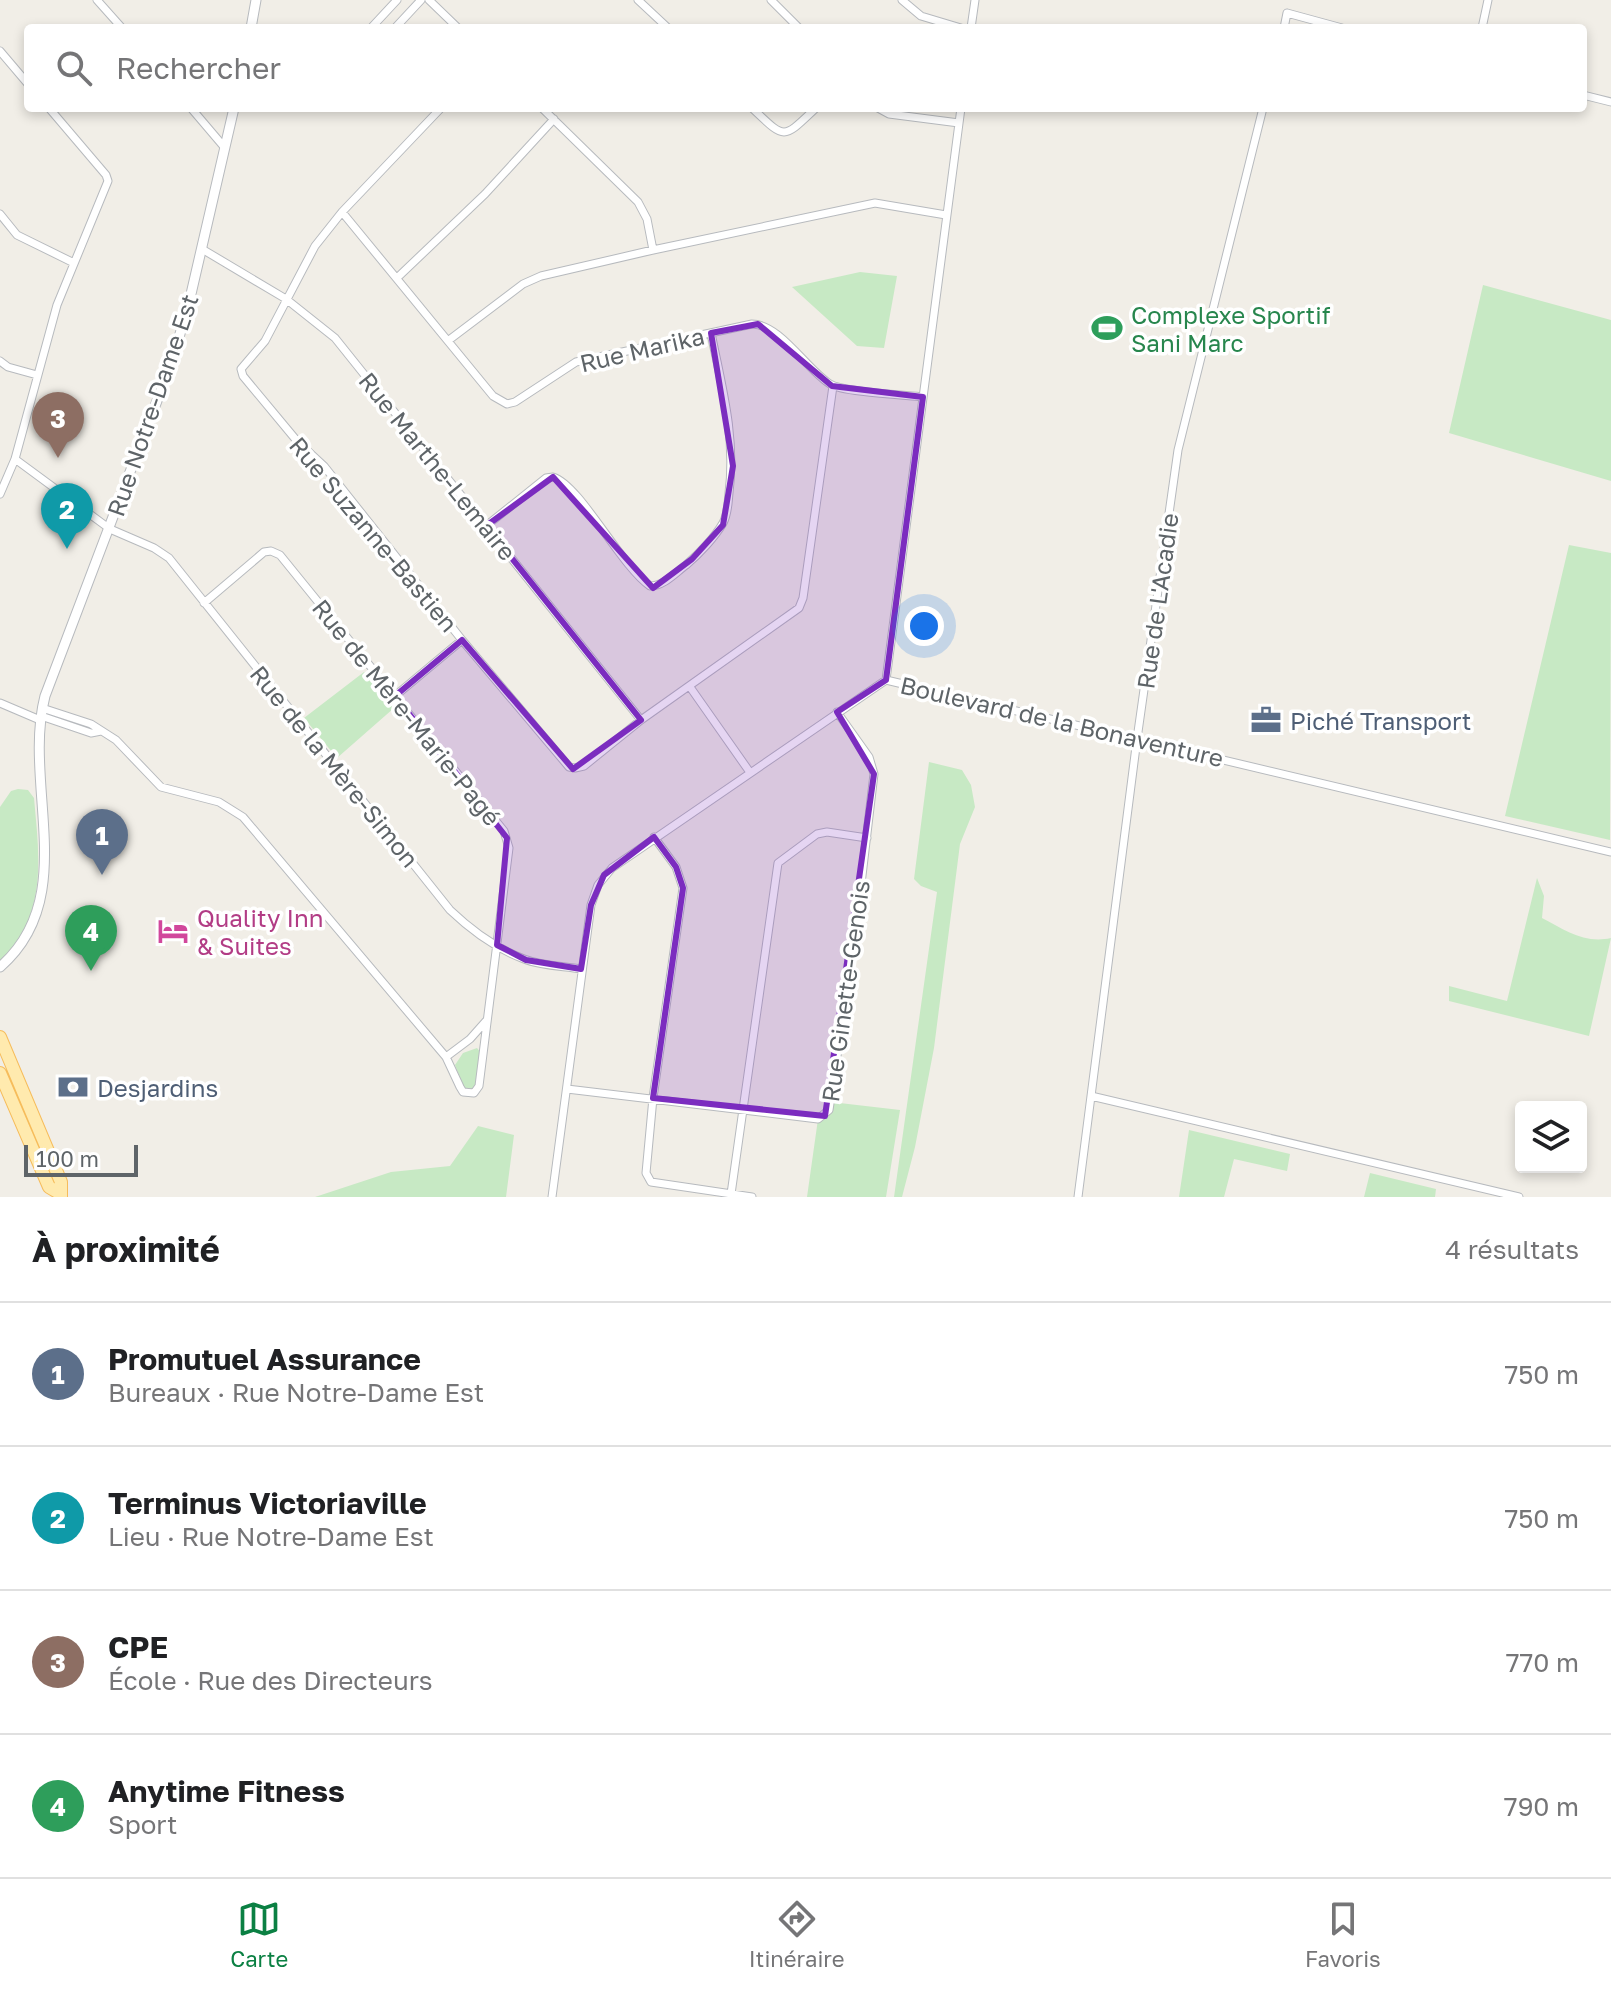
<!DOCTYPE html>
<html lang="fr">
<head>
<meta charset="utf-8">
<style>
	body { margin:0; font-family:"Golos Text",sans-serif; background:#f6f6f6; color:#202124 }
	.controls { position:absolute; right:24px; bottom:24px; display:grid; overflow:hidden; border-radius:8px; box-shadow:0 4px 12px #0003 }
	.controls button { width:72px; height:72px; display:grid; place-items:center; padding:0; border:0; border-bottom:2px solid #e0e0e0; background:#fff; color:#202124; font:40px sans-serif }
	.scale { position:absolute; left:24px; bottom:20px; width:114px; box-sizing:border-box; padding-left:8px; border:4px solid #5e6468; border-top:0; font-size:22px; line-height:28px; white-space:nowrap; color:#5e6468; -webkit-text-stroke:6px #fff; paint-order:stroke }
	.you { position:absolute; left:924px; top:626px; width:28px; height:28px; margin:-20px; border:6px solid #fff; border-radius:50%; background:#1a73e8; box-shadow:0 0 0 12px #1a73e833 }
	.badge { display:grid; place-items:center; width:52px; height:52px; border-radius:50%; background:#0b8043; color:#fff; font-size:26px; font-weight:700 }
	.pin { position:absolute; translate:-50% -66px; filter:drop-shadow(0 2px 4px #0008) }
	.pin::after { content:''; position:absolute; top:42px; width:28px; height:24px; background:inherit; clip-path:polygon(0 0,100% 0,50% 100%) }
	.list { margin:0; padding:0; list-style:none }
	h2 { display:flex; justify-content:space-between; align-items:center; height:104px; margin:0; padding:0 32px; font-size:34px }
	h2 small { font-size:26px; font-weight:400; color:#757577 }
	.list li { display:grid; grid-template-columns:52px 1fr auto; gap:24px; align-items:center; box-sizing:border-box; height:144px; padding:0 32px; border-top:2px solid #e0e0e0 }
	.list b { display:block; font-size:30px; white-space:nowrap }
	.list p { margin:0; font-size:26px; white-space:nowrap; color:#757577 }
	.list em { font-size:26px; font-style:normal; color:#757577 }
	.icon { flex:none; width:44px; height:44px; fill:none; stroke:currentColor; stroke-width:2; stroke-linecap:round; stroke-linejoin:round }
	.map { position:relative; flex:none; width:1611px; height:1197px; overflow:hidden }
	.search { position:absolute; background:#fff; box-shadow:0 4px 12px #0003; left:24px; right:24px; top:24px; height:88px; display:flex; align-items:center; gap:20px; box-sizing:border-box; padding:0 28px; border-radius:8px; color:#757577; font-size:30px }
	.sheet { height:680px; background:#fff }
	nav { display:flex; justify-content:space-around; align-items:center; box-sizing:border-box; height:112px; border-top:2px solid #e0e0e0; background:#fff; font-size:22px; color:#757577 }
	nav a { display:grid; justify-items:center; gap:4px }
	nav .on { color:#0b8043 }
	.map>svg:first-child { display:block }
</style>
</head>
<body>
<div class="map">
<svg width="1611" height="1197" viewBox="0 0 1611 1197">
	<rect width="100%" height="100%" fill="#f1eee7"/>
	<path fill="#c7e9c4" d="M 860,272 L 897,276 L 884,348 L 857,346 L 792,287 Z
		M 1483,285 L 1611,320 L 1611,481 L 1449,433 Z
		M 1569,545 L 1611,553 L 1610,840 L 1505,816 Z
		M 364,672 L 394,708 L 337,758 L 304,718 Z
		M 929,762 L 962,770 L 971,785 L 975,807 L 960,844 L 934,1048 L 915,1147 L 902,1197 L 894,1197 L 937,892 L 921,886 L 914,879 Z
		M 18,789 L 28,790 L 34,798 C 38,844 45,889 23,933 C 18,943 8,953 0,962 L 0,807 L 11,791 Z
		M 1537,878 L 1544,896 L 1542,918 C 1565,930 1584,944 1611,938 L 1589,1036 L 1449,1001 L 1449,986 L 1507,1001 Z
		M 477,1048 L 481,1053 L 477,1083 L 471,1090 L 464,1088 L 455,1065 L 463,1053 Z
		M 831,1102 L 900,1110 L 886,1197 L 807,1197 L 818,1119 Z
		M 478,1126 L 514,1135 L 506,1197 L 315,1197 L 391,1172 L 450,1166 Z
		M 1189,1130 L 1290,1154 L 1287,1171 L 1234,1159 L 1224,1197 L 1179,1197 Z
		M 1370,1173 L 1436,1189 L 1435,1197 L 1364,1197 Z"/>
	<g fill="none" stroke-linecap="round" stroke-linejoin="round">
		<g stroke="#b7babe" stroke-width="9">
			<path id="minor" d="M 97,0 L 122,28
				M 429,0 L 458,28
				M 638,0 L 668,28
				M 771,0 L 799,28
				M 902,0 L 921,16 L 961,28
				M 371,28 L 397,0
				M 395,28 L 421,0
				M 971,28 L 975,0
				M 1284,28 L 1287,13 L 1342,28
				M 1482,28 L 1488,0
				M 0,51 L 28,84
				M 1583,95 L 1611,102
				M 191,108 L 225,148
				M 441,108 L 342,212 L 315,246 L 265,341 L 241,369 L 243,376 L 297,441 L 324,466 L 462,640 L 569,767 L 575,768 L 584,766 L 641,720 L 799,608 L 803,598 L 833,386
				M 542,108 L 638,202 L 647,219 L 653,250
				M 752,108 C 786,140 782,140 816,108
				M 878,108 L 889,114 L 959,123
				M 342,212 L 493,396 L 507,404 L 515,402 L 576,362 L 752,324 C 780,324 807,370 830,384 C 842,392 904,395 923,397
				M 0,214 L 17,235 L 74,263
				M 202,249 L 286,299 L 335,338 L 641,720
				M 398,277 L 485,194 L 554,119
				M 449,340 L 523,284 L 541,276 L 653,250 L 875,203 L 946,215
				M 0,361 L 8,367 L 37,375
				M 15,459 L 110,529 L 154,548 L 169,558 L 450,910 C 471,930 497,949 524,959 C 542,966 563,966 581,969
				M 0,494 L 15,459 L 57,305 L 108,181 L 106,175 L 49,108
				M 486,526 L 546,478 L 553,477 C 580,485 620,565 650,586 C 664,586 675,573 686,565 C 699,554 715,537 723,523 C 728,514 728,503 729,493 C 736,437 722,387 711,333
				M 886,680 L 961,108
				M 690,687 L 749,771
				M 395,696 L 462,640
				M 0,703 L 40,720
				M 42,708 L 91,724 L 116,740 L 161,787 L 219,802 L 243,817 L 446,1057 L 460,1087 L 463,1092 L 474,1093 L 479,1086 L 509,848 L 504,831 L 280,555 L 271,551 L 264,552 L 204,603
				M 41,716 L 91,733 L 101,731
				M 654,837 L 676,867 L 683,888 L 653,1098 L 646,1173 L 651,1182 L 752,1197
				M 446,1057 L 470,1039 L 486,1021
				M 567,1089 L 818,1119 L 829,1110 L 855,935 L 874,774 L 869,757 L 837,712
				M 1091,1096 L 1519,1197
				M 731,1194 L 778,863 L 817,834 L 827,832 L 867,838
				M 552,1197 L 591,905 L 598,885 L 612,868 L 886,680 L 1611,852
				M 1078,1197 L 1137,739 L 1178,450 L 1263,108"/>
		</g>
		<g stroke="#b7babe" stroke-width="11">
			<path id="tertiary" d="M 251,28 L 256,0
				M 0,967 C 81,897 22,785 45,696 L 171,364 L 188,307 L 234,108"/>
		</g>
		<g stroke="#f6bc5b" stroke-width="14">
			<path id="primary" d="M 0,1037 L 61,1182 L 61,1197
				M 0,1073 L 49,1187 L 59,1193"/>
		</g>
		<use href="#minor" stroke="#fff" stroke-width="7"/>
		<use href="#tertiary" stroke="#fff" stroke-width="9"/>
		<use href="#primary" stroke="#ffeaae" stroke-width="12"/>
	</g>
	<path fill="#7b2cbf" fill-opacity="0.2" stroke="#7b2cbf" stroke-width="6" stroke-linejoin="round" d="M 758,324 L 832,386 L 923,397 L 886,680 L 837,712 L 874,774 L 825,1116 L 653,1098 L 683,888 L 676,867 L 654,837 L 604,875 L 591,905 L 581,969 L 526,960 L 497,945 L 507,838 L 395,696 L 462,640 L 573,769 L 641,720 L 486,526 L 553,477 L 653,588 L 692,559 L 723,525 L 733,466 L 711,333 Z"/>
	<defs>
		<g id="stadium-bare" transform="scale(2.4)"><path d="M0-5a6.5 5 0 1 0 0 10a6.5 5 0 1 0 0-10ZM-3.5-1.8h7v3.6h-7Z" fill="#2e9e5b" stroke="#fff" stroke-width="2.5" paint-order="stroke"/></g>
		<g id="office-bare" transform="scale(2.4)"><path d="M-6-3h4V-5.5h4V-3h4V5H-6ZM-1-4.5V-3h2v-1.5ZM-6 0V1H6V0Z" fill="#5c6f8a" stroke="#fff" stroke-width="2.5" paint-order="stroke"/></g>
		<g id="hotel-bare" transform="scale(2.4)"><path d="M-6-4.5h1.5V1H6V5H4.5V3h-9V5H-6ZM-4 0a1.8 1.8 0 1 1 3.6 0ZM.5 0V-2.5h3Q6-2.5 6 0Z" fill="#d1479c" stroke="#fff" stroke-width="2.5" paint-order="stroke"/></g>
		<g id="bank-bare" transform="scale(2.4)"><path d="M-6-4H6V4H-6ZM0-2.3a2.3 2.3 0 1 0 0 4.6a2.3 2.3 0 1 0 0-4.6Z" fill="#5c6f8a" stroke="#fff" stroke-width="2.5" paint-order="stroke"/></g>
	</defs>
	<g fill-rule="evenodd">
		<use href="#stadium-bare" x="1107" y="328"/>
		<use href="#office-bare" x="1266" y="720"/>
		<use href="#hotel-bare" x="173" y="931"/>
		<use href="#bank-bare" x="73" y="1087"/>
	</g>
	<g text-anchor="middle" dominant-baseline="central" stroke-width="7" stroke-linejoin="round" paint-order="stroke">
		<g font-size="24" fill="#27864d" stroke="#fff" text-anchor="start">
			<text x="1131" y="314">Complexe Sportif<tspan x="1131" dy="28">Sani Marc</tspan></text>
		</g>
		<g font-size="24" fill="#5e6468" stroke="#fff">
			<text transform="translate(642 349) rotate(-13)">Rue Marika</text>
			<text transform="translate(152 405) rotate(-71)">Rue Notre-Dame Est</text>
			<text transform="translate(438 466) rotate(51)">Rue Marthe-Lemaire</text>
			<text transform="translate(374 534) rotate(50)">Rue Suzanne-Bastien</text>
			<text transform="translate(1157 601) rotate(-82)">Rue de L'Acadie</text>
			<text transform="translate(407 712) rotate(51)">Rue de Mère-Marie-Pagé</text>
			<text transform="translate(1062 721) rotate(13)">Boulevard de la Bonaventure</text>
			<text transform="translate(335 766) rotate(51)">Rue de la Mère-Simon</text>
			<text transform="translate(845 991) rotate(-82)">Rue Ginette-Genois</text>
		</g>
		<g font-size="24" fill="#4e5e75" stroke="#fff" text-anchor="start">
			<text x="1290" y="720">Piché Transport</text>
			<text x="97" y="1087">Desjardins</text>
		</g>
		<g font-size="24" fill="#b23c85" stroke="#fff" text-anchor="start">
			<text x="197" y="917">Quality Inn<tspan x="197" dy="28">&amp; Suites</tspan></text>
		</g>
	</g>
</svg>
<div class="controls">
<button><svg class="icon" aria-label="layers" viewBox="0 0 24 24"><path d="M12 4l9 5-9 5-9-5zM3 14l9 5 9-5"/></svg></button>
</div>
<div class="scale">100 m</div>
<div class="you"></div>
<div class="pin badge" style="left:102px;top:875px;background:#5c6f8a">1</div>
<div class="pin badge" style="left:67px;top:549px;background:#0f9aa8">2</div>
<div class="pin badge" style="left:58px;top:458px;background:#8d6e63">3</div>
<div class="pin badge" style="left:91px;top:971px;background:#2e9e5b">4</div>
<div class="search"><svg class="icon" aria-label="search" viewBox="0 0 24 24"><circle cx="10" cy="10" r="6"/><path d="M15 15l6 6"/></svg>Rechercher</div>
</div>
<section class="sheet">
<h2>À proximité<small>4 résultats</small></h2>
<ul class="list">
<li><span class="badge" style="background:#5c6f8a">1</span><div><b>Promutuel Assurance</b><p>Bureaux · Rue Notre-Dame Est</p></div><em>750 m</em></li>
<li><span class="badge" style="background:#0f9aa8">2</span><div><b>Terminus Victoriaville</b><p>Lieu · Rue Notre-Dame Est</p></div><em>750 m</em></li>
<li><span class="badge" style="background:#8d6e63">3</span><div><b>CPE</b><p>École · Rue des Directeurs</p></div><em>770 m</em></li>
<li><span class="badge" style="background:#2e9e5b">4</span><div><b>Anytime Fitness</b><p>Sport</p></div><em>790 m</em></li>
</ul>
</section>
<nav>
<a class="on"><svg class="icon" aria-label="map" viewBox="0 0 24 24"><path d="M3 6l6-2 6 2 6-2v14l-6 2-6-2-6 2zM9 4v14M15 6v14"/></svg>Carte</a>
<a><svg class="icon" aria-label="directions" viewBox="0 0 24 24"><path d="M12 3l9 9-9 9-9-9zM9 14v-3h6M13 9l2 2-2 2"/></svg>Itinéraire</a>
<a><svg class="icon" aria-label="saved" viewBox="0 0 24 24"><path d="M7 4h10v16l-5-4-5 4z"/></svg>Favoris</a>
</nav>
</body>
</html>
